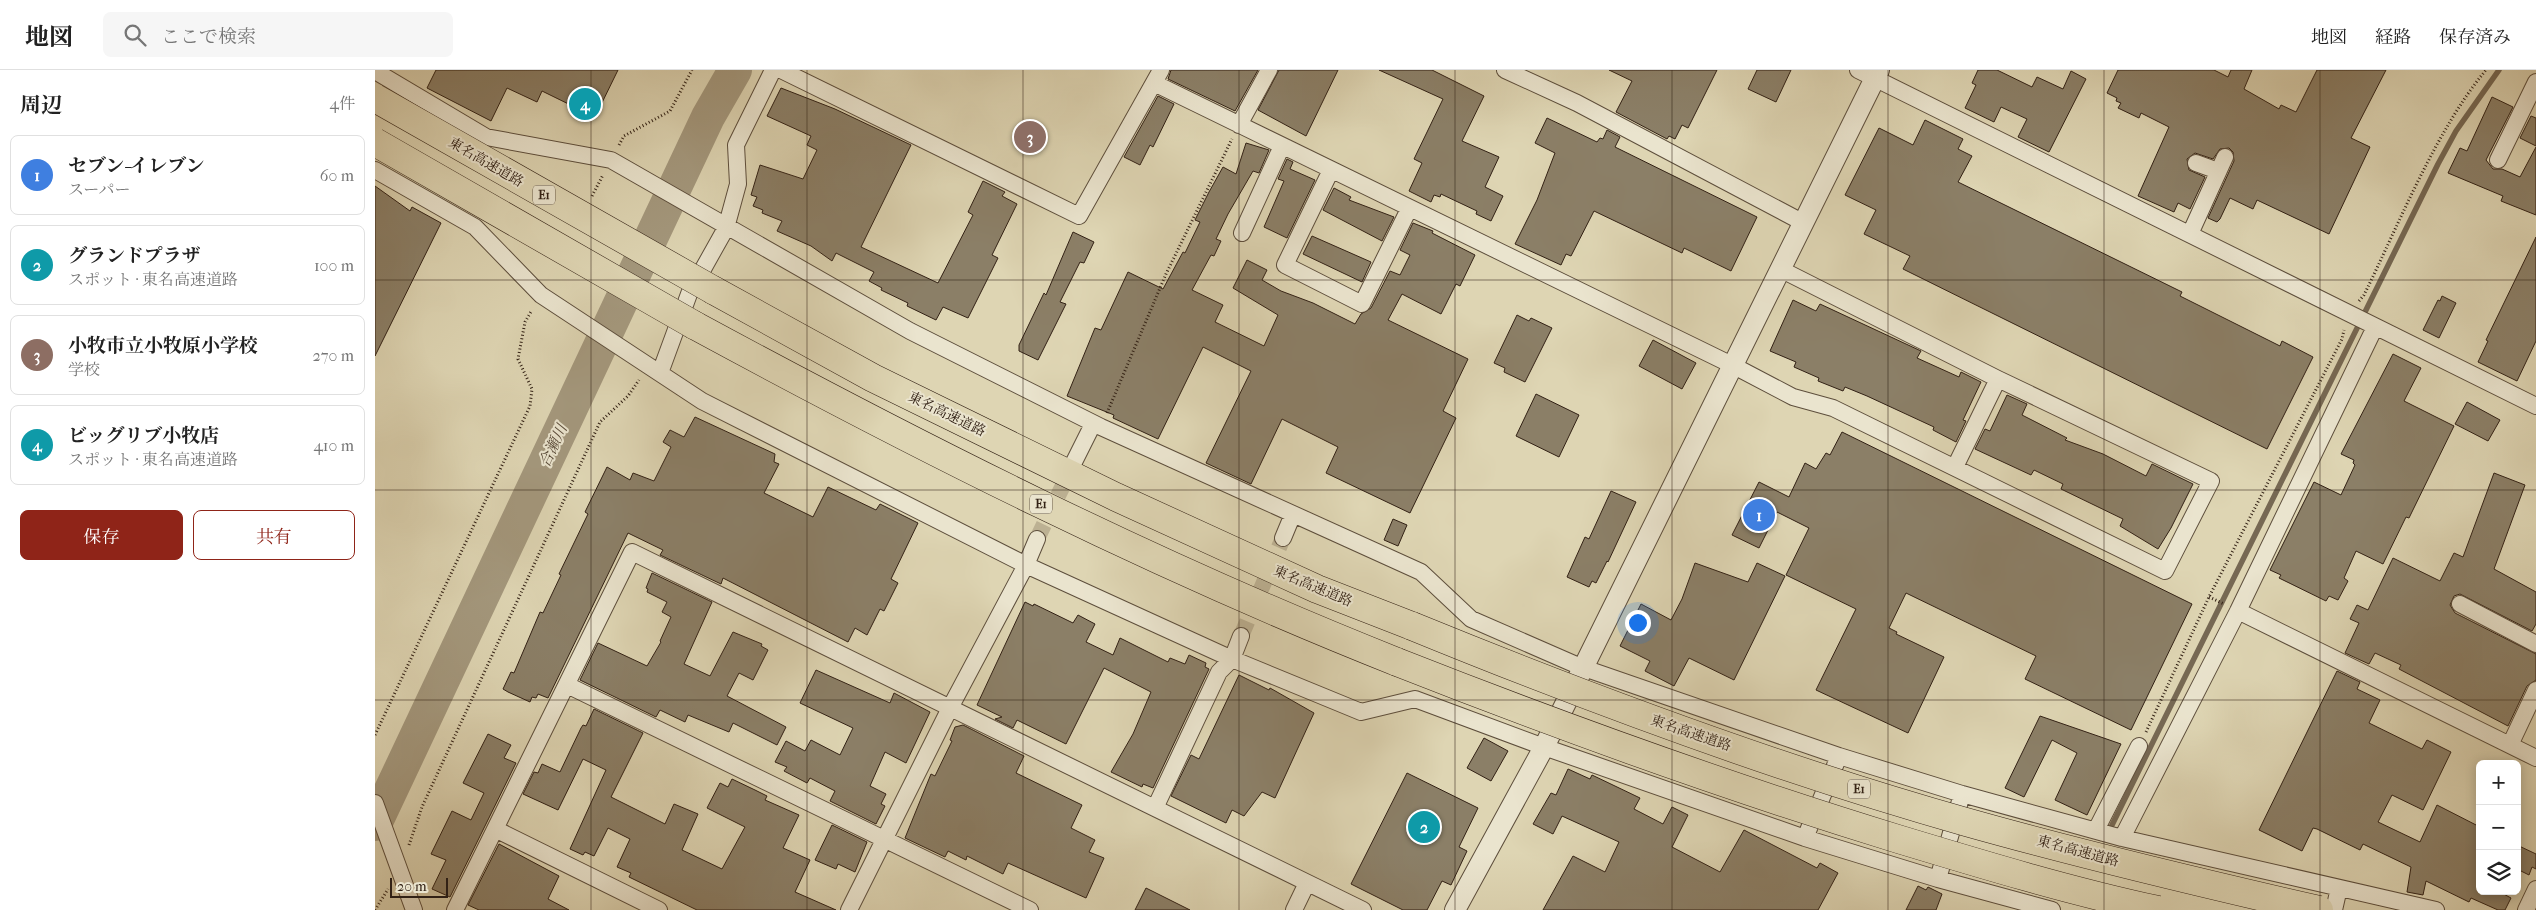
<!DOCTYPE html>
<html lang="ja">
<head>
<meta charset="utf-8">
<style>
	body { margin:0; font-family:"IM FELL French Canon","Noto Serif JP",serif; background:#f6f6f6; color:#222 }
	.controls { position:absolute; right:15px; bottom:15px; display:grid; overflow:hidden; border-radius:8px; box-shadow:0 2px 12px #0003 }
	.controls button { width:45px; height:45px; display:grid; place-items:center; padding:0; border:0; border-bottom:1px solid #e0e0e0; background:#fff; color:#222; font:25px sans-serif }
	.scale { position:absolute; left:15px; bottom:12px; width:58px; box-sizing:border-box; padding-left:5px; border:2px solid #322115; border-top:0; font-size:14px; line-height:18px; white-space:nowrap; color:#322115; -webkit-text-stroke:4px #eae4ce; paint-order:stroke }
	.you { position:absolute; left:1262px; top:552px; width:18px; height:18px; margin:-12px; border:4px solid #fff; border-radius:50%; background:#1a73e8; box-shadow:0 0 0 8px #1a73e833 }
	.badge { display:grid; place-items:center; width:32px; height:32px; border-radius:50%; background:#8f2418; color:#fff; font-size:16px; font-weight:700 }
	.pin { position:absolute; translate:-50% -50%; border:2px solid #fff; box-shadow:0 1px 5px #0006 }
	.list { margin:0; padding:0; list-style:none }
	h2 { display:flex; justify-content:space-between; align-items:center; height:65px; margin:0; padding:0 20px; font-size:21px }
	h2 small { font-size:16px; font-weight:400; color:#767676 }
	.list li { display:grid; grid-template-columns:32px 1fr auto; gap:15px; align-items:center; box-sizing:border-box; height:80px; margin:0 10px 10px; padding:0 10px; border:1px solid #e0e0e0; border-radius:8px }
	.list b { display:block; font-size:19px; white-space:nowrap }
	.list p { margin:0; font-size:16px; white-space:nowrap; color:#767676 }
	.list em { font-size:16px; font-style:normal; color:#767676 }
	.actions { display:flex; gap:10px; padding:15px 20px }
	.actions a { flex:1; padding:11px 0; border:1px solid #8f2418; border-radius:8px; text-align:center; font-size:18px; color:#8f2418 }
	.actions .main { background:#8f2418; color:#fff }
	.icon { flex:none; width:28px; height:28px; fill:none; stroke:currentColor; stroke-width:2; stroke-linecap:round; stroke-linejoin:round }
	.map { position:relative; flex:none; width:2161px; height:840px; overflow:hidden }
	header { display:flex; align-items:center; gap:30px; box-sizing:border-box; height:70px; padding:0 25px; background:#fff; border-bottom:1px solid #e0e0e0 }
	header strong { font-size:24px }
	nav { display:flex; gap:28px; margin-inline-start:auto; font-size:18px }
	.search { width:350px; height:45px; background:#f6f6f6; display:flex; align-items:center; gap:12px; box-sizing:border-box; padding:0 18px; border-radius:8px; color:#767676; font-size:19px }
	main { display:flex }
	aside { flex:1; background:#fff }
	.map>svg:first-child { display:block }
</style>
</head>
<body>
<header>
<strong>地図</strong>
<div class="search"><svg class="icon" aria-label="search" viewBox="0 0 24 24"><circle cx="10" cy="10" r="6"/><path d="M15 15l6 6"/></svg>ここで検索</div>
<nav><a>地図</a><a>経路</a><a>保存済み</a></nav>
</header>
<main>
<aside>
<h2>周辺<small>4件</small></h2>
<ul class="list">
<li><span class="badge" style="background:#3f7fe0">1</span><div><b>セブン-イレブン</b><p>スーパー</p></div><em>60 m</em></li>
<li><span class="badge" style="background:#0f9aa8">2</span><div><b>グランドプラザ</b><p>スポット · 東名高速道路</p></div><em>100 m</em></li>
<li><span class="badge" style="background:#8d6e63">3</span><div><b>小牧市立小牧原小学校</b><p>学校</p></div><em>270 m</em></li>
<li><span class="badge" style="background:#0f9aa8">4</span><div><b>ビッグリブ小牧店</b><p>スポット · 東名高速道路</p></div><em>410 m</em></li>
</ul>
<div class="actions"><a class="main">保存</a><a>共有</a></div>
</aside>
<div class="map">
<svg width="2161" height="840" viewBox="0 0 2161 840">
	<rect width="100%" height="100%" fill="#ded5b3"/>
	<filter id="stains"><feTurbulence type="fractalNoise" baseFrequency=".004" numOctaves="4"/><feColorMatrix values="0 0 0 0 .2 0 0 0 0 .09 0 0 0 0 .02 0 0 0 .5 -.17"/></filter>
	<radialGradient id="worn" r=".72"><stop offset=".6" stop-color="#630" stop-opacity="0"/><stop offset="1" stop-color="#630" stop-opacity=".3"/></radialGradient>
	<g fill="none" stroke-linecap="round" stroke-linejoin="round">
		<path stroke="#766853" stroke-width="5.5" d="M 1737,755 L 2063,94 L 2081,61 L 2124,0"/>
		<path stroke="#a4987d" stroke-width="34" d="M 0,754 L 333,47 L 360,0"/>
	</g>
	<path fill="#8b7f67" stroke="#322115" d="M 61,0 L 243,0 L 220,47 L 167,21 L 162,32 L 132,18 L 116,51 L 52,18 Z
		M 796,0 L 883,0 L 860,41 L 793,9 Z
		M 904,0 L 963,0 L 931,66 L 883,40 Z
		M 1004,0 L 1057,0 L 1109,26 L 1087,71 L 1124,87 L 1110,117 L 1128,126 L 1116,151 L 1101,144 L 1102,141 L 1066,124 L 1065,127 L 1059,125 L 1056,132 L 1034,121 L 1047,93 L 1039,89 L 1068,29 Z
		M 1234,0 L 1342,0 L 1313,58 L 1307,55 L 1300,69 L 1294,66 L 1292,69 L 1241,42 L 1257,11 Z
		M 1382,0 L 1416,0 L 1401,32 L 1373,19 Z
		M 1603,0 L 1622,0 L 1657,17 L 1662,7 L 1688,19 L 1696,1 L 1711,9 L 1674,82 L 1643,67 L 1652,49 L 1626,37 L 1619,52 L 1590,38 L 1601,15 L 1597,13 Z
		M 1743,0 L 1839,0 L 1853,7 L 1856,0 L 1877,0 L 1869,19 L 1904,39 L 1906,35 L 1921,42 L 1942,0 L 2011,0 L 1976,68 L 1995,77 L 1954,164 L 1882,130 L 1878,139 L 1855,128 L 1845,149 L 1842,152 L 1833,148 L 1859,91 L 1858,82 L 1854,78 L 1845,79 L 1838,89 L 1820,83 L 1812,89 L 1814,100 L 1830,107 L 1815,139 L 1803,133 L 1799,142 L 1763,126 L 1794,57 L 1766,43 L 1764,48 L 1743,38 L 1746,33 L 1741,31 L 1742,28 L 1732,23 Z
		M 406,18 L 460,39 L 536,75 L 486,177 L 563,213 L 598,145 L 593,142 L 608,111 L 630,122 L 627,126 L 642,134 L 617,185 L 623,188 L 593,248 L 568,237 L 561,250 L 532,236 L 533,233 L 506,220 L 507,218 L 494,211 L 499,202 L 461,183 L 457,191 L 436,176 L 402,161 L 407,151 L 387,143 L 388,140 L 378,136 L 382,127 L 376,125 L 385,95 L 428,109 L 442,80 L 432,75 L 436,66 L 392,46 Z
		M 783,26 L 799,34 L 778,77 L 775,75 L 765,95 L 749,87 Z
		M 2117,27 L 2138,37 L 2111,90 L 2118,99 L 2127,99 L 2145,107 L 2161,77 L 2161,145 L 2126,131 L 2128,126 L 2073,103 L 2085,78 L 2092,81 Z
		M 2156,46 L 2161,48 L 2161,76 L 2145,68 Z
		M 1172,48 L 1222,72 L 1225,68 L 1228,69 L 1232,60 L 1245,67 L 1240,77 L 1382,147 L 1356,201 L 1309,178 L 1307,183 L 1219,141 L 1196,186 L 1191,184 L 1186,195 L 1140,174 L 1162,130 L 1180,83 L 1160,73 Z
		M 1550,50 L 1588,69 L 1583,79 L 1597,86 L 1583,112 L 1807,222 L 1805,226 L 1905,276 L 1907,271 L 1938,287 L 1892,379 L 1528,199 L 1535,186 L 1489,164 L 1501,140 L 1470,125 L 1504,58 L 1538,75 Z
		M 871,73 L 894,80 L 884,103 L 878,101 L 853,144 L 841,169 L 846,171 L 839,186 L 836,185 L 817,220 L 848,235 L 840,252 L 889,276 L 903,245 L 858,218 L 872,190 L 892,200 L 887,210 L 906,221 L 938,233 L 980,254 L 986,244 L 996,238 L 1015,201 L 1025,205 L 1035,185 L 1025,180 L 1038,153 L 1058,161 L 1057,163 L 1100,185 L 1085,216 L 1081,214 L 1066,244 L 1027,224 L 1013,250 L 1093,289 L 1068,341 L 1081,348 L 1035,443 L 951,403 L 963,377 L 907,349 L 876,414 L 831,393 L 876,301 L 828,277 L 783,369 L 738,348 L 739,345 L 692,326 L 720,258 L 726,260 L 753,202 L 788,219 L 808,182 L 810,183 L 825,152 L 820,150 L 834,122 L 848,97 L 861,104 Z
		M 912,89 L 918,92 L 915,99 L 940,110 L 912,168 L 889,157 L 909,111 L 903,109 Z
		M 0,116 L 35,141 L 37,137 L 66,153 L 0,286 Z
		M 959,118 L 976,127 L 974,130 L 1019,147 L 1007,171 L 948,140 Z
		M 698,162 L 719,172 L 709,193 L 705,192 L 685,232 L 691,234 L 663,290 L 644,281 L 644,275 L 669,223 L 671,225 Z
		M 937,166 L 996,192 L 987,212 L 928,184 Z
		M 2161,167 L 2161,271 L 2142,311 L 2103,292 L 2113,271 L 2111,270 Z
		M 2067,226 L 2081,233 L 2064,268 L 2048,260 L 2063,230 L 2065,231 Z
		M 1418,230 L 1441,241 L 1445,234 L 1546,281 L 1542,288 L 1584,307 L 1586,302 L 1606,312 L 1588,350 L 1591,351 L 1581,372 L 1558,360 L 1559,357 L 1492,326 L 1470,317 L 1468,321 L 1443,311 L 1444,308 L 1419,297 L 1421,292 L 1395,281 Z
		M 1142,245 L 1154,251 L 1156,248 L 1177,258 L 1150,312 L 1129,302 L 1130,298 L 1119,293 Z
		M 1278,270 L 1321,293 L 1307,319 L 1264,296 Z
		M 2018,284 L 2046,298 L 2029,331 L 2079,356 L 2034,448 L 2031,447 L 2008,494 L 1981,481 L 1969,508 L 1973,511 L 1963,530 L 1954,526 L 1951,531 L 1904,508 L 1906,505 L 1895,500 L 1939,412 L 1966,425 L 1980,395 L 1978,393 L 1979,390 L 1966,384 Z
		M 1161,324 L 1204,345 L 1184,387 L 1141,366 Z
		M 1632,325 L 1652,334 L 1647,345 L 1692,368 L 1690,370 L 1728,384 L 1771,406 L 1777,394 L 1818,414 L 1796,458 L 1783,479 L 1745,456 L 1748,449 L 1686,419 L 1688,414 L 1659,400 L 1656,405 L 1600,379 L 1610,359 L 1615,361 Z
		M 2092,332 L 2125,350 L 2113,371 L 2080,354 Z
		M 320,347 L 400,384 L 399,392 L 404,394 L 389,423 L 438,447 L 453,417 L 501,440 L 505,434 L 543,453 L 516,509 L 523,513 L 509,541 L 505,539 L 492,565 L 480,558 L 473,572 L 348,508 L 346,514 L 285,485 L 288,480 L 253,463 L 173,628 L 163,624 L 161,628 L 157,627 L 155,632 L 133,622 L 128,619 L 136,602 L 139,603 L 165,542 L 168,543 L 186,505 L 184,504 L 213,444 L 210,442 L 232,397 L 255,410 L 258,403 L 279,411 L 296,377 L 288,372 L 295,360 L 309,367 Z
		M 1467,362 L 1817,534 L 1756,660 L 1650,609 L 1661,586 L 1531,523 L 1514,558 L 1522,562 L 1521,564 L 1569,587 L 1533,663 L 1441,620 L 1481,539 L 1411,505 L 1434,458 L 1402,442 L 1384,478 L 1357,465 L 1384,412 L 1414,427 L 1430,393 L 1441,399 L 1451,383 L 1455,385 Z
		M 2119,403 L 2150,415 L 2119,499 L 2161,522 L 2161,554 L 2157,561 L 2085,524 L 2079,526 L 2075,535 L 2080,543 L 2161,584 L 2161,610 L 2152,616 L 2133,656 L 2024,599 L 2026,595 L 2000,583 L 1994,594 L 1970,583 L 1984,553 L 1975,549 L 1982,535 L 1993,540 L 2018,488 L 2065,511 L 2079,483 L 2088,487 Z
		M 1236,421 L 1261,432 L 1233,492 L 1232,491 L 1221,513 L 1217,511 L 1214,517 L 1192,507 L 1210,467 L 1214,469 Z
		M 1018,449 L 1032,455 L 1023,476 L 1009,470 Z
		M 1320,493 L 1373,512 L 1382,493 L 1410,506 L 1359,610 L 1314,588 L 1299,616 L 1270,601 L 1275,591 L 1245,576 L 1266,534 L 1296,550 L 1307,529 Z
		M 277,503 L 337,532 L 309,594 L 335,606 L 358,562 L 387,574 L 386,576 L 393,580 L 378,610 L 364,603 L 352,626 L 411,657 L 402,675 L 358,653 L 354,662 L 313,645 L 310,652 L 285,640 L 281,647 L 205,610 L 223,573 L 272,596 L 286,572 L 285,571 L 296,547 L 287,542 L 292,532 L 272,522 L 273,519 L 271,518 Z
		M 650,532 L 658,536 L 659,534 L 698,553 L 703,545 L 720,554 L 711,572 L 738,585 L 745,568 L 793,592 L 795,588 L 810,594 L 814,585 L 831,593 L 830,597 L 834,599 L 778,718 L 768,714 L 767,717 L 736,702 L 758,664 L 776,622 L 729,598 L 691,674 L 642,650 L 638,658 L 620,649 L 627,647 L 602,635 Z
		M 441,600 L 515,633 L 519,623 L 555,642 L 531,693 L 510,682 L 495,716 L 511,724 L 506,734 L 510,736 L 501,754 L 455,731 L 460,721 L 435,708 L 432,713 L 409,701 L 412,697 L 400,692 L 411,671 L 430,681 L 436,670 L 465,685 L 478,658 L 425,633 Z
		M 1962,601 L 1985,612 L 1982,619 L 2005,630 L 1994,653 L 2047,679 L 2052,670 L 2076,682 L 2048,740 L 2017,725 L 2003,752 L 2045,772 L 2062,735 L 2105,757 L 2105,821 L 2123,821 L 2136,828 L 2130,840 L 2123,840 L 2096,828 L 2094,832 L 2051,811 L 2048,825 L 2032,822 L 2036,797 L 1988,774 L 1985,780 L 1942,759 L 1938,758 L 1927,781 L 1884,760 Z
		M 864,605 L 894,620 L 895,618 L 939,643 L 900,728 L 887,722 L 869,746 L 857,740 L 851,753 L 796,726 L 816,685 L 824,689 Z
		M 219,639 L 268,663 L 236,727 L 290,754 L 299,734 L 323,744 L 307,780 L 347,799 L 370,757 L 332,738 L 345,713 L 353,717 L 357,709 L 380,720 L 392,726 L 390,730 L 424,745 L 408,778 L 435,790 L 420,822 L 461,840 L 322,840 L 254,807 L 256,803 L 242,797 L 255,769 L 233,758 L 219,786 L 210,782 L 208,785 L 195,779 L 231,700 L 208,689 L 183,740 L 148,724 L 159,702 L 163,703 L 167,694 L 185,702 L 206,658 L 208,655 L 211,656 Z
		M 1665,646 L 1746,674 L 1712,745 L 1680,730 L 1702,683 L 1677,670 L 1649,727 L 1630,718 Z
		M 588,655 L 649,686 L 641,703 L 707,735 L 696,758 L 720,770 L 714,782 L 729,788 L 711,828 L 633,793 L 628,804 L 592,786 L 591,790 L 573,781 L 570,787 L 530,768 L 556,704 L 560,706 L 577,671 L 575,670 L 580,657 Z
		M 113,664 L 136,675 L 129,688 L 141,693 L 75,827 L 57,819 L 71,790 L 56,784 L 77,741 L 96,750 L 109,723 L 88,713 Z
		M 1109,668 L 1133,681 L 1116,711 L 1092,698 Z
		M 1193,699 L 1215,709 L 1217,705 L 1265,728 L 1259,739 L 1288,754 L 1297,737 L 1313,745 L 1297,777 L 1345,802 L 1369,760 L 1442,798 L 1445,793 L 1463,803 L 1443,840 L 1168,840 L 1198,786 L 1230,802 L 1244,772 L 1187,746 L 1178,764 L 1158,754 L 1176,723 L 1181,725 Z
		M 1032,703 L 1103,738 L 1084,777 L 1092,781 L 1076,815 L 1067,811 L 1052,840 L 1028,840 L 976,814 Z
		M 457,755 L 492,772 L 480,802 L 463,794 L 461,799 L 440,790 Z
		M 124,774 L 184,806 L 173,829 L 194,840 L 104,840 L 93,835 Z
		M 2142,775 L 2161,784 L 2161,799 L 2157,797 L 2154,805 L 2142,799 Z
		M 1543,816 L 1551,820 L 1553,817 L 1567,824 L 1561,840 L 1531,840 Z
		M 771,818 L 815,840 L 760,840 Z"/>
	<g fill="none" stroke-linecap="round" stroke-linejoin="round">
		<path stroke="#bcb193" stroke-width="16" stroke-dasharray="16 8" stroke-linecap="butt" d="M 662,469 L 697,397
			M 866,566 L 908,468"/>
		<g stroke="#5d4e3c" stroke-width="18">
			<path id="minor" d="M 406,0 L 704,146 L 786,0
				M 1130,0 L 1202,33 L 1429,153
				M 1483,0 L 2161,336
				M 0,1 L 111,67 L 236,90 L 535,261 L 726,357 L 1046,502 L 1096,549 L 1206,597 L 1464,686 L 1587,724 L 1747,768 L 2061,840
				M 779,13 L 1357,295 L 1418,327 L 1458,338 L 1790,501 L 1836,411 L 1623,309 L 1405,199
				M 864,55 L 894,0
				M 2123,90 L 2161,12
				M 1821,93 L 1843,101
				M 0,100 L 100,157 L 166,225 L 327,331 L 651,495 L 857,589 L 986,642 L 1040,629 L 1169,677 L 1430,768 L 1563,809 L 1677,840
				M 956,100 L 910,195 L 987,234 L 1034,139
				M 867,163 L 907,76
				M 1815,164 L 1850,87
				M 285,303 L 314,224 L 351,158 L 363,114 L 361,75 L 398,0
				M 698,394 L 718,354
				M 1580,397 L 1623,309
				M 908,468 L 918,444
				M 2085,534 L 2161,574
				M 1863,541 L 2161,688
				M 192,615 L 655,840
				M 2135,675 L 2161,620
				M 0,733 L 39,840
				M 780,738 L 844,602 L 857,589 L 866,566
				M 120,759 L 284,840
				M 1721,760 L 1764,676
				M 1430,768 L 1464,686
				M 1747,768 L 1863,541 L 2000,257
				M 1563,809 L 1587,724
				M 80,840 L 257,482 L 988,840
				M 474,840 L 575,638 L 651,495 L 662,469
				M 919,840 L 932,813
				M 1959,840 L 1964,818
				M 2151,840 L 2161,819"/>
		</g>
		<g stroke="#5d4e3c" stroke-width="22">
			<path id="tertiary" d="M 1080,840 L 1169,677 L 1504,0"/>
		</g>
		<g stroke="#322115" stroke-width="29">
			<path id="motorway" d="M 338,220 L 498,308 L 741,427 L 942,519 L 1037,556
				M 319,255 C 548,379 780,496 1022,592"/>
		</g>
		<path stroke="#322115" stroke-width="3" stroke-dasharray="1 2.5" stroke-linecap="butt" d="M 244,75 L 249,66 L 295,41 L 317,0
			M 217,126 L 228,105
			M 1984,231 L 1989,225 C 2024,154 2061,60 2111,0
			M 732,343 L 791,204 L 857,69
			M 1834,527 L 1849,534
			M 1771,662 L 1834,527 L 1967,269 L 1969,260
			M 0,665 L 155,336 L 157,319 L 143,289 L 150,252 L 157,240
			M 34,775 L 47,737 L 225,352 L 253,326 L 264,310
			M 0,840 L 13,819"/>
		<use href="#minor" stroke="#eae4ce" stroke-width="16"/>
		<use href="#tertiary" stroke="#eae4ce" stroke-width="20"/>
		<use href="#motorway" stroke="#ded5b3" stroke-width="28"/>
		<g stroke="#322115" stroke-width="29" stroke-linecap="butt">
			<path id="motorway-bridge" d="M 0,28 L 338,220
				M 0,72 L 319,255
				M 1037,556 C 1218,630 1403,699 1591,752 C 1708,785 1826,813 1944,840
				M 1022,592 C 1187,657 1353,717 1523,769 C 1609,795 1695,821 1783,840"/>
		</g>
		<use href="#motorway-bridge" stroke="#ded5b3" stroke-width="28"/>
	</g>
	<path fill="none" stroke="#322115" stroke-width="1" stroke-opacity="0.55" d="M 216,0 L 216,840M 432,0 L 432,840M 648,0 L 648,840M 864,0 L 864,840M 1080,0 L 1080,840M 1297,0 L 1297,840M 1513,0 L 1513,840M 1729,0 L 1729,840M 1945,0 L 1945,840M 0,210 L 2161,210M 0,420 L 2161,420M 0,630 L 2161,630"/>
	<g text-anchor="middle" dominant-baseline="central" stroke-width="4" stroke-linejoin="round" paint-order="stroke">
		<g fill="#eae4ce" stroke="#695c4c" stroke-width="1">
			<rect x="158" y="115.5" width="22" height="19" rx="4"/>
			<rect x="655" y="424.5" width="22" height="19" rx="4"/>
			<rect x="1473" y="709.5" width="22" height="19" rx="4"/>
		</g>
		<g font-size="12" font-weight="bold" fill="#322115">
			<text x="169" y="125">E1</text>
			<text x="666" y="434">E1</text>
			<text x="1484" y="719">E1</text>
		</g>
		<g font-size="14" fill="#322115" stroke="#eae4ce">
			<text transform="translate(111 92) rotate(30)">東名高速道路</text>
			<text transform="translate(572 344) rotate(26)">東名高速道路</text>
			<text transform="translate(938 516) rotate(23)">東名高速道路</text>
			<text transform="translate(1316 663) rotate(19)">東名高速道路</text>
			<text transform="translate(1703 781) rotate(15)">東名高速道路</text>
		</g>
		<g font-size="15" font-style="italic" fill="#5a4b39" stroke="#eae4ce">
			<text transform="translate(178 376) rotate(-65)">合瀬川</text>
		</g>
	</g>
	<rect width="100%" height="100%" filter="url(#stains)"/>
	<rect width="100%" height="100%" fill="url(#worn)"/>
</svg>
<div class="controls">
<button>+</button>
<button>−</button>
<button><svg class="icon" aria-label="layers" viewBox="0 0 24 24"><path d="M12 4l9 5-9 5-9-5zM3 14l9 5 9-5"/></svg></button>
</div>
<div class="scale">20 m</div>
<div class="you"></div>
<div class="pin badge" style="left:1384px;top:445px;background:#3f7fe0">1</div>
<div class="pin badge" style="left:1049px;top:757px;background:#0f9aa8">2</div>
<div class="pin badge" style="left:655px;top:67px;background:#8d6e63">3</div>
<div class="pin badge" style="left:210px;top:34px;background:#0f9aa8">4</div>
</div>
</main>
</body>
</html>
